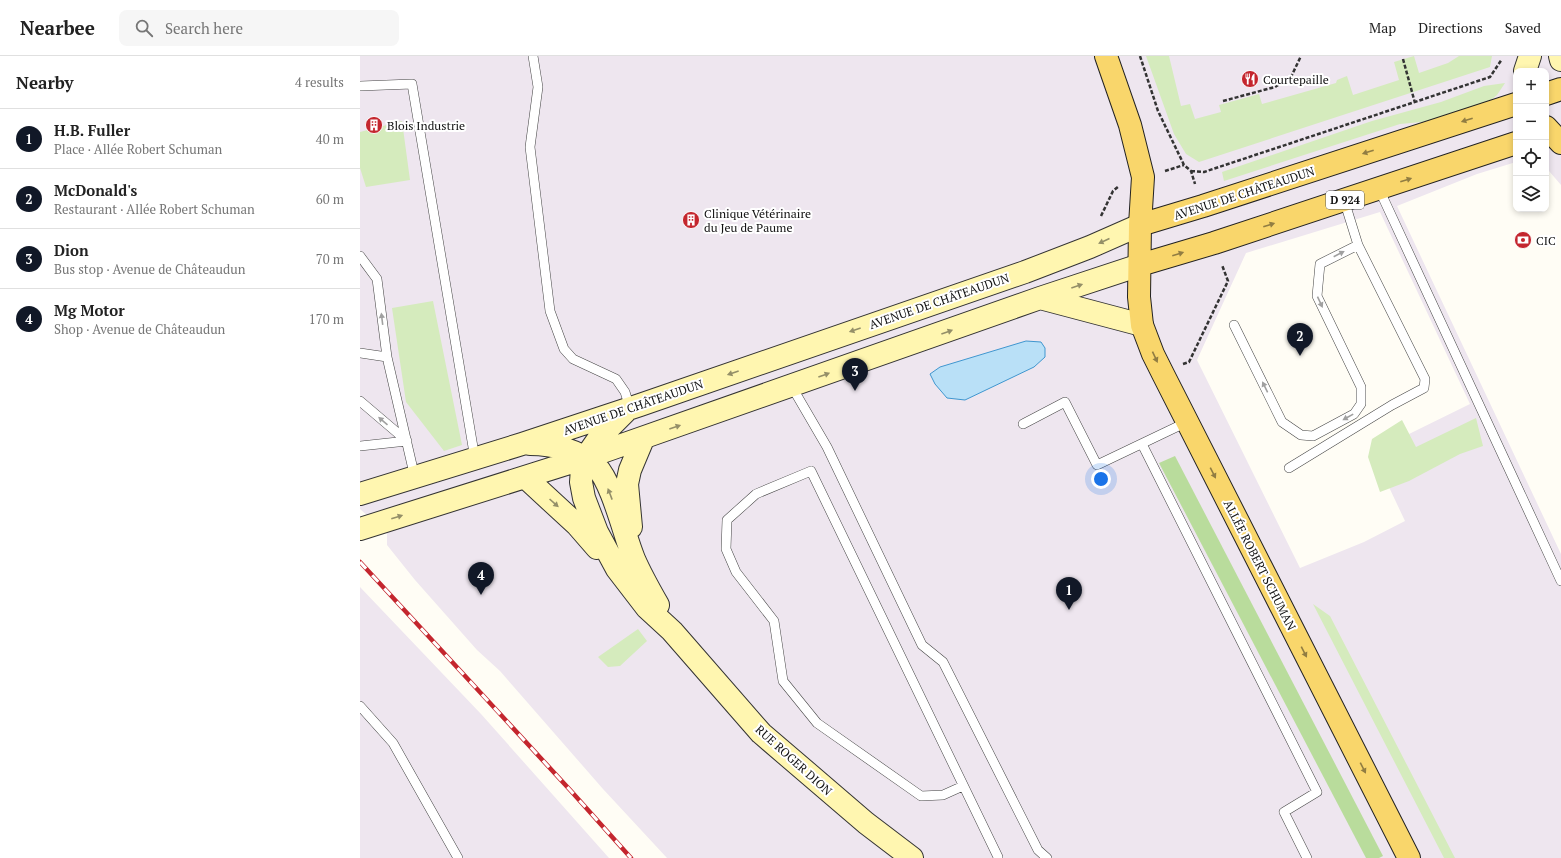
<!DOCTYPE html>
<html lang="en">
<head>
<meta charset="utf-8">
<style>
	body { margin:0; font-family:"PT Serif",serif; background:#f6f6f6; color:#222 }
	.controls { position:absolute; right:12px; top:12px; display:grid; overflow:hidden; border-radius:8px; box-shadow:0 2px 6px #0003 }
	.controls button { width:36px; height:36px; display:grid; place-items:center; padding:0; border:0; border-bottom:1px solid #e0e0e0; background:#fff; color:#222; font:20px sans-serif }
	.you { position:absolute; left:741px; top:423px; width:14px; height:14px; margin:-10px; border:3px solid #fff; border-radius:50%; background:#1a73e8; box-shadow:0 0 0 6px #1a73e833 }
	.badge { display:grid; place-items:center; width:26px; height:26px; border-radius:50%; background:#111827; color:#fff; font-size:13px; font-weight:700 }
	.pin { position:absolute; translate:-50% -33px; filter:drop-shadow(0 1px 2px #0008) }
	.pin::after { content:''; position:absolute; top:21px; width:14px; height:12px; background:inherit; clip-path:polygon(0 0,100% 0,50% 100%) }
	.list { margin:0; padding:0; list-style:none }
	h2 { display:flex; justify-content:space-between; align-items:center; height:52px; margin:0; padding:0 16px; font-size:17px }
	h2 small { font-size:13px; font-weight:400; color:#767676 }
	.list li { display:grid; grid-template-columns:26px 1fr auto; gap:12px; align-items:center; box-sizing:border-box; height:60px; padding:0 16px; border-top:1px solid #e0e0e0 }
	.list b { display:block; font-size:15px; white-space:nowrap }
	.list p { margin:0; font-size:13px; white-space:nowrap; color:#767676 }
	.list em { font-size:13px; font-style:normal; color:#767676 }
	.icon { flex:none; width:22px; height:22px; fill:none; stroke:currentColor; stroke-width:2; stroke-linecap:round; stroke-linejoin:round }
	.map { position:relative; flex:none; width:1201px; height:802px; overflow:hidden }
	header { display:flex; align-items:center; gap:24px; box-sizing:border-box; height:56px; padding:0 20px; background:#fff; border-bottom:1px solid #e0e0e0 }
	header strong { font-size:19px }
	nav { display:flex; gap:22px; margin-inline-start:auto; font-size:14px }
	.search { width:280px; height:36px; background:#f6f6f6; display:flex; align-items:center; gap:10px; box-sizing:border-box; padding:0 14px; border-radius:8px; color:#767676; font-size:15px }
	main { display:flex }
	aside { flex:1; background:#fff }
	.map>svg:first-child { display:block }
</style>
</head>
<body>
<header>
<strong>Nearbee</strong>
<div class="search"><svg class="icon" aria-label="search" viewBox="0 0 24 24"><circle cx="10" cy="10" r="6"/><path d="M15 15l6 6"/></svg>Search here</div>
<nav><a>Map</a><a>Directions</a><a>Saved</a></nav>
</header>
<main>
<aside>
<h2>Nearby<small>4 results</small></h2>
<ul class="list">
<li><span class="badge">1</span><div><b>H.B. Fuller</b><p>Place · Allée Robert Schuman</p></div><em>40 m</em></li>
<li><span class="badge">2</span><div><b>McDonald's</b><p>Restaurant · Allée Robert Schuman</p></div><em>60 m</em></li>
<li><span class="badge">3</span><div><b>Dion</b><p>Bus stop · Avenue de Châteaudun</p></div><em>70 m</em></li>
<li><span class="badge">4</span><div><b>Mg Motor</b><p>Shop · Avenue de Châteaudun</p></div><em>170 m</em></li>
</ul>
</aside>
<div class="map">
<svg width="1201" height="802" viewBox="0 0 1201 802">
	<rect width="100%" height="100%" fill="#fffdf5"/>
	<path fill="#eee6ef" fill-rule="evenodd" d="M 0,0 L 1201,0 L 1201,129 L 1189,115 L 1186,113 L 1186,15 L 1156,15 L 1156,106 L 1117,118 L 1037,150 L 1201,498 L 1201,802 L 307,802 L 243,733 L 140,615 L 117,594 L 55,524 L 27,489 L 27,477 L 0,453 ZM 1020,156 L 1110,348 L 1049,378 L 1011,393 L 1045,465 L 1004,486 L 940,512 L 837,304 L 886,197 Z
		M 0,531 L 121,658 L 249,802 L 0,802 Z"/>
	<path fill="#d5ebbd" d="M 786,0 L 809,0 L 821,50 L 830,48 L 835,63 L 861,56 L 859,49 L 899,38 L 902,48 L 976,27 L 977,24 L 987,20 L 993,39 L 1039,24 L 1034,6 L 1054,0 L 1059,17 L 1088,7 L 1099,0 L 1132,0 L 1130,11 L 839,106 L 826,98 L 814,78 Z
		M 1145,27 L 1137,39 L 1125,49 L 1083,64 L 1040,68 L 864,125 L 862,116 L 1012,65 L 1081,46 L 1124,30 Z
		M 42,65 L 50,124 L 6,131 L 0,112 L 0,76 Z
		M 73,245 L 102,389 L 84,395 L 46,346 L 32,252 Z
		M 1116,362 L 1123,390 L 1100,398 L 1049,425 L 1020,436 L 1008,401 L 1012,383 L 1042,364 L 1056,391 Z
		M 953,548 L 970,560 L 1095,802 L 1084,802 Z
		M 278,573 L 287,585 L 260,610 L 248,611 L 238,601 Z"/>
	<path fill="#b9dc9c" d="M 815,400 L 1023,800 L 1019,802 L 1006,802 L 799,407 Z"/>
	<path fill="#b9e0f7" stroke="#3f96cf" d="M 666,285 L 681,286 L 685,292 L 685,301 L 674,311 L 605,344 L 587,342 L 575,328 L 570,318 L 580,311 Z"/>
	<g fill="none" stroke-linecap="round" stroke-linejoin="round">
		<g stroke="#444" stroke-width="10">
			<path id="lane" d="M 173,0 L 178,31 L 170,91 L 190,255 L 204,293 L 213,303 L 256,323 L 265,336 L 270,352
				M 0,30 L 52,28 L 115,403
				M 1019,133 L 1201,525
				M 0,200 L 17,223 L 27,301 L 55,422
				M 874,269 L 922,366 L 941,379 L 953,380 L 994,358 L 1001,348 L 1001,331 L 957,240 L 960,208 L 998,189
				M 0,297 L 27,301
				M 432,331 L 467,391 L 562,589 L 583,606 L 678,794 L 687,802
				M 0,345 L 47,385
				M 663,368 L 705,346 L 737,409 L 827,366
				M 782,388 L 957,736 L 924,756 L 947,802
				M 0,390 L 47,385
				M 929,412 L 1032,349 L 1064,332 L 1065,323 L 998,189 L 984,144
				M 0,650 L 33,687 L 98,802
				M 603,730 L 583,739 L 561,740 L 457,667 L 423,625 L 414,565 L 376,516 L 366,493 L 367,464 L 396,438 L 451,415 L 638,801 L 638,802"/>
		</g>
		<g stroke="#333" stroke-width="24">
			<path id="secondary" d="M 1200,0 L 1201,4
				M 1165,15 L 1170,0
				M 680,242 L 782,269
				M 265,356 L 239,382 L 225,402 L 222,413 L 221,426 L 224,442 L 237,476 L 257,513 L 287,552 L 312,575 L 401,677 L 506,767 L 552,802
				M 170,388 C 192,388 220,394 236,410 C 253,428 264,479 274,503 C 281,519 290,535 298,549
				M 165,421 L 217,469 L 237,492
				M 0,438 L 162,388 L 280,349 L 665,216 L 730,191 L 780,169
				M 271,471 L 267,428 L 270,414 L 283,383
				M 0,473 L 225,402 L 680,242 L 780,209"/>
		</g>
		<g stroke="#222" stroke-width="24">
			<path id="primary" d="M 746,0 L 770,69 L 783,121 L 780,169 L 779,241 L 782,269 L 793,298 L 803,318 L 1049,802
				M 1186,38 L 1201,33
				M 1186,71 L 1201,87
				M 780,169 L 843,150 L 1156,48
				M 780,209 L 854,187 L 1156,87"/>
		</g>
		<path stroke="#333" stroke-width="2.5" stroke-dasharray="4 2" stroke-linecap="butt" d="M 780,0 L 798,55 L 824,109 L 831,115 L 835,128
			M 1043,3 L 1055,47
			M 863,45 L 915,31 L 931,21 L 941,0
			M 805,115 L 824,109
			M 831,115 L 844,116 L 1130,21 L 1142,3
			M 741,160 L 753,135 L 759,130
			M 823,308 L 829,306 L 868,225 L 862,209"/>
		<use href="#lane" stroke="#fff" stroke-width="9"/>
		<use href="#secondary" stroke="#fff6b0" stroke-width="22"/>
		<use href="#primary" stroke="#f9d66b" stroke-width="22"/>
		<g stroke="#c4262e" stroke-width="4.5">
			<path id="rail" d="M 0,506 L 211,735 L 271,802"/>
		</g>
		<use href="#rail" stroke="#fff" stroke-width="3" stroke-dasharray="9" stroke-linecap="butt"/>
	</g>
	<defs><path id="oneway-solid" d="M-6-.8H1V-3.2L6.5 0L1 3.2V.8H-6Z"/></defs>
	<g fill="#917d42">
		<use href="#oneway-solid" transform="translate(1107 64) rotate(162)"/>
		<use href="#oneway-solid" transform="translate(1008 96) rotate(162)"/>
		<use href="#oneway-solid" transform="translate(1046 124) rotate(-18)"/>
		<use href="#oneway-solid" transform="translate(909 169) rotate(-18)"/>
		<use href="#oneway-solid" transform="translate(818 198) rotate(-17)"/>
		<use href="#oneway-solid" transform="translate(795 301) rotate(65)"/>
		<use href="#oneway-solid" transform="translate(853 417) rotate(63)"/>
		<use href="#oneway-solid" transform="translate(944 596) rotate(63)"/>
		<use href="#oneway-solid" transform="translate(1003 712) rotate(63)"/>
	</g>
	<g fill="#948f68">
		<use href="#oneway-solid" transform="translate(744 185) rotate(156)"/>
		<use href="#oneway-solid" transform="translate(717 230) rotate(-19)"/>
		<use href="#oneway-solid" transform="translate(495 274) rotate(161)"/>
		<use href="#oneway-solid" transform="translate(587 276) rotate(-20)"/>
		<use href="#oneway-solid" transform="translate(373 317) rotate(161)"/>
		<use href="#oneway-solid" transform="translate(464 319) rotate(-20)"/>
		<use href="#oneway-solid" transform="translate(315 371) rotate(-19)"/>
		<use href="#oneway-solid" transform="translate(250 438) rotate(-111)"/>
		<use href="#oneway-solid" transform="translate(194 447) rotate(42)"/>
		<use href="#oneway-solid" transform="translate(37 461) rotate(-18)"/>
	</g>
	<g fill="#a0a0a0">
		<use href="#oneway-solid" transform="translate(979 198) rotate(-27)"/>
		<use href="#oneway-solid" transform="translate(960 246) rotate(65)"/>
		<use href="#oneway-solid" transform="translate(22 263) rotate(-97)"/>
		<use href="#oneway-solid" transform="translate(905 331) rotate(-116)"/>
		<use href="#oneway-solid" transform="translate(988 361) rotate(151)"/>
		<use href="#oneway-solid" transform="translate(23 365) rotate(-139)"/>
	</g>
	<defs>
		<g id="restaurant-disc" transform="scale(0.9)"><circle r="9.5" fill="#c4262e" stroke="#fff"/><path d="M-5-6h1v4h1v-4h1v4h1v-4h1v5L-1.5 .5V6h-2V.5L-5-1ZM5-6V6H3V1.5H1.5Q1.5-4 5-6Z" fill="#fff"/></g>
		<g id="building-disc" transform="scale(0.9)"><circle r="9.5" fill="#c4262e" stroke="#fff"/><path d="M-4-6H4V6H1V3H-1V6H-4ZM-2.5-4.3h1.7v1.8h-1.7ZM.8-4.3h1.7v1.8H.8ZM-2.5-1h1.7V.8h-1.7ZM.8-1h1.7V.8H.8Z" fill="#fff"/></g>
		<g id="bank-disc" transform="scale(0.9)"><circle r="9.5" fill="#c4262e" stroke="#fff"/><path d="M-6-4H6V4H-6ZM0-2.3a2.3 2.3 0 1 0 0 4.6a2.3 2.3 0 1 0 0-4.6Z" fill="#fff"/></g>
	</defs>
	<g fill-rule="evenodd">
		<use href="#restaurant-disc" x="890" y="23"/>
		<use href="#building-disc" x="14" y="69"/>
		<use href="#building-disc" x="331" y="164"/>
		<use href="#bank-disc" x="1163" y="184"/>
	</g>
	<g text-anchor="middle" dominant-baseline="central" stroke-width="4" stroke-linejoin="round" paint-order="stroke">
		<rect fill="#fff" stroke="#585858" stroke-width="1" x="966" y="135" width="38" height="18" rx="3"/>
		<g font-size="11" font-weight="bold" fill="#111">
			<text x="985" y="144">D 924</text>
		</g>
		<g font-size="12" fill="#111" stroke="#fff" text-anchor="start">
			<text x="903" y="23">Courtepaille</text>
			<text x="27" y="69">Blois Industrie</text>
			<text x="344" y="157">Clinique Vétérinaire<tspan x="344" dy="14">du Jeu de Paume</tspan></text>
			<text x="1176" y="184">CIC</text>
		</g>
		<g font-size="12" fill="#111" stroke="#fff">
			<text transform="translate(884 137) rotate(-18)">AVENUE DE CHÂTEAUDUN</text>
			<text transform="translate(579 245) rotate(-19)">AVENUE DE CHÂTEAUDUN</text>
			<text transform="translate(273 351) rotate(-19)">AVENUE DE CHÂTEAUDUN</text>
			<text transform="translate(900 509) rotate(63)">ALLÉE ROBERT SCHUMAN</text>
			<text transform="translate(434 704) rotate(42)">RUE ROGER DION</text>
		</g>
	</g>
</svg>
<div class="controls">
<button>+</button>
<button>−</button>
<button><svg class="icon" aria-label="locate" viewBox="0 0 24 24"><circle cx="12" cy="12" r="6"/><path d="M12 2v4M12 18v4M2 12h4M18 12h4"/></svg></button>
<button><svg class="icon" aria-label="layers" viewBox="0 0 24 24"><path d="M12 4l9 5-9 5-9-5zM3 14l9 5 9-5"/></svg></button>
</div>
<div class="you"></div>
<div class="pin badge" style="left:709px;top:554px">1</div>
<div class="pin badge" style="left:940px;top:300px">2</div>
<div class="pin badge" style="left:495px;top:335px">3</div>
<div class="pin badge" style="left:121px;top:539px">4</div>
</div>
</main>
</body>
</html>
